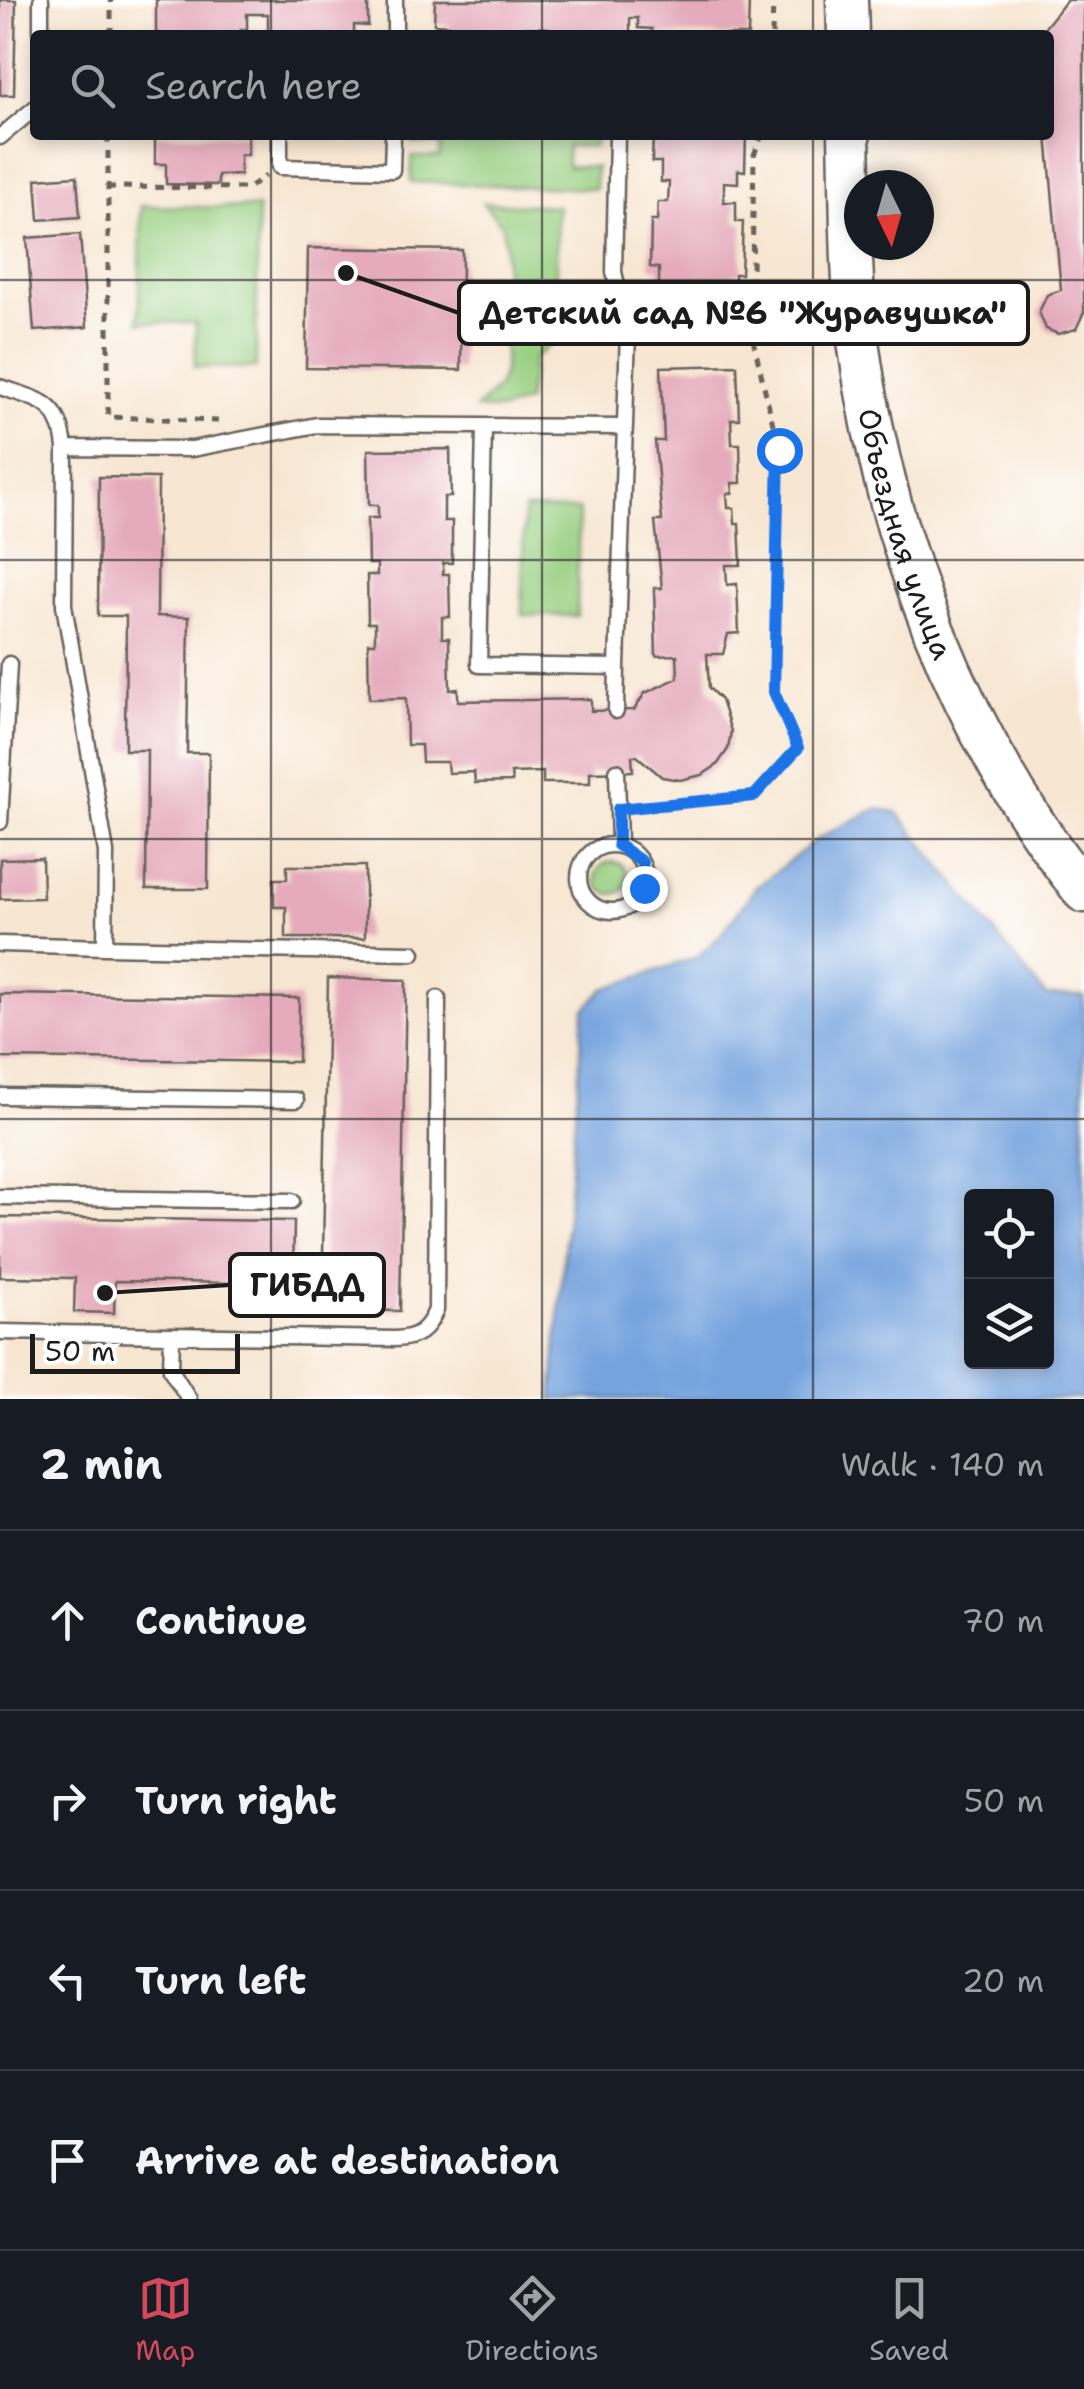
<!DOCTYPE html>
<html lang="en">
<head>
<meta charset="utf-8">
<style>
	body { margin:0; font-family:"Shantell Sans",sans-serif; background:#20242c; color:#f1f3f6 }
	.controls { position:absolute; right:30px; bottom:30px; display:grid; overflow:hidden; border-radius:10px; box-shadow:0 5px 15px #0003 }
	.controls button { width:90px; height:90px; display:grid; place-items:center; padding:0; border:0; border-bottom:2px solid #363941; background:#171b24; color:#f1f3f6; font:50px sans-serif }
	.compass { position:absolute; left:844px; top:170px; width:90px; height:90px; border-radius:50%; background:#171b24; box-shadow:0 5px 15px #0003; rotate:175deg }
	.scale { position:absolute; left:30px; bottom:25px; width:210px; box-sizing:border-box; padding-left:10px; border:5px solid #1c1c1c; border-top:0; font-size:28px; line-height:35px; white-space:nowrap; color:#1c1c1c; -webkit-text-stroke:8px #fff; paint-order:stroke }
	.stop { position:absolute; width:30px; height:30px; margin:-22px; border:8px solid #1a73e8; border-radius:50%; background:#fff }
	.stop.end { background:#1a73e8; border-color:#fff; box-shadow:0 2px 10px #0008 }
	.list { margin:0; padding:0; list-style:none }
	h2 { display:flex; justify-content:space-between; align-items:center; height:130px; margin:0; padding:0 40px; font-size:42px }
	h2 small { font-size:32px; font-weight:400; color:#9ea1a6 }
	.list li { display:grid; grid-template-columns:65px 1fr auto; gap:30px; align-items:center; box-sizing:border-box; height:180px; padding:0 40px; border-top:2px solid #363941 }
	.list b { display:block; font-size:38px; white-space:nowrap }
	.list em { font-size:32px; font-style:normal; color:#9ea1a6 }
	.icon { flex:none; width:55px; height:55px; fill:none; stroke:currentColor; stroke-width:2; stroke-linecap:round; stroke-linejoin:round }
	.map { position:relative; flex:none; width:1084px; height:1399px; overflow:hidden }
	.search { position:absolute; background:#171b24; box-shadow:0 5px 15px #0003; left:30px; right:30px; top:30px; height:110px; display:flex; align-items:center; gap:25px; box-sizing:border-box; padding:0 35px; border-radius:10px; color:#9ea1a6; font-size:38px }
	.sheet { height:850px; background:#171b24 }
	nav { display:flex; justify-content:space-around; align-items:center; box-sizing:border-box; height:140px; border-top:2px solid #363941; background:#171b24; font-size:28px; color:#9ea1a6 }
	nav a { display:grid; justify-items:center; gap:5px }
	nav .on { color:#d1495b }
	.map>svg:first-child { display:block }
</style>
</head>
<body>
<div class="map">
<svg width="1084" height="1399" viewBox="0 0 1084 1399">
	<rect width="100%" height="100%" fill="#fff"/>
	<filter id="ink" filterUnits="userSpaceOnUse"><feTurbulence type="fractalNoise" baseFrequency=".01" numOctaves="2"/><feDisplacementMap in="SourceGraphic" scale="20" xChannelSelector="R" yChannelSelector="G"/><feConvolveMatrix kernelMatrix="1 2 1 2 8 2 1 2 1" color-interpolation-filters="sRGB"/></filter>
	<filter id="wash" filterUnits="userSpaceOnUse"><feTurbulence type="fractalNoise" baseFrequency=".0048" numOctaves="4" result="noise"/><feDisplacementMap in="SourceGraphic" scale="40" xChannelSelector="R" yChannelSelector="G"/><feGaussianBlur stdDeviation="2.25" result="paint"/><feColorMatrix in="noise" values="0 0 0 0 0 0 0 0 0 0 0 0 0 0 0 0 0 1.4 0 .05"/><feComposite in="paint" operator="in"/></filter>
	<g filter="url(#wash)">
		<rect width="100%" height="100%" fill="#f7e6d1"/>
		<path fill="#99cf81" stroke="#5a764e" stroke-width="2.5" d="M 413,135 L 596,135 L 595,146 L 567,146 L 567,166 L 596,167 L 595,189 L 411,182 L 412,157 L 440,157 L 440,144 L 413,143 Z
			M 483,203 L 557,206 L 555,341 L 534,358 L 527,401 L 503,410 L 476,409 L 498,387 L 504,371 L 505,244 L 502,225 Z
			M 141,206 L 258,208 L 256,368 L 195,367 L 196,323 L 139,322 Z
			M 524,509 L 579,510 L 577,616 L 522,615 Z
			M596 878a16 16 0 1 1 32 0a16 16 0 1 1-32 0Z"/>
		<path fill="#75a3de" stroke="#48607d" stroke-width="2.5" fill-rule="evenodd" d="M 876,809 L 897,812 L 1046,996 L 1084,996 L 1084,1399 L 552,1399 L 584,1010 L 604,989 L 697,957 L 721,935 L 755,888 L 820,837 ZM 972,1196 L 1046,1196 L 1046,1362 L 972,1362 Z"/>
		<g id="blocks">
			<path fill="#e5abbc" d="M 0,0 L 16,0 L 14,95 L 0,95 Z
				M 156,0 L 368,0 L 368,26 L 354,25 L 354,35 L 268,35 L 268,14 L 247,14 L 247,29 L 241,29 L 241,35 L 162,35 L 156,32 Z
				M 435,0 L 749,0 L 748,35 L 652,35 L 652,29 L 638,28 L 638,18 L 630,18 L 630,35 L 547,35 L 548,28 L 526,27 L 526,35 L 448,35 L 449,25 L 434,24 Z
				M 1067,0 L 1084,0 L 1084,312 L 1076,329 L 1058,334 L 1046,329 L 1039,312 L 1047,295 L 1061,290 L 1047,135 L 1049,35 L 1039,35 Z
				M 155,135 L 248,135 L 248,155 L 240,155 L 240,175 L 218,175 L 218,185 L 166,184 L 166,164 L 155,164 Z
				M 653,135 L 746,135 L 745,171 L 738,170 L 738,183 L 724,182 L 724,202 L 736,202 L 736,222 L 743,222 L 741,274 L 735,274 L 735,293 L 721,293 L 721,310 L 670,309 L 671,293 L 659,292 L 659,268 L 650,267 L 651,221 L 657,221 L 658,202 L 668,202 L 669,182 L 661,182 L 661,162 L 652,162 Z
				M 77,176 L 80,217 L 39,220 L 36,179 Z
				M 80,234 L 87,327 L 34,331 L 27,238 Z
				M 308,248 L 462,250 L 461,370 L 306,368 Z
				M 737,365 L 739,419 L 731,419 L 732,444 L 740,444 L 741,483 L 732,483 L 733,493 L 727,494 L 728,508 L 734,508 L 735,523 L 739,523 L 741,565 L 726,565 L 727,585 L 737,584 L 739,633 L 728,634 L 723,654 L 707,654 L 709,688 L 721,700 L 731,731 L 728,749 L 717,765 L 702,775 L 680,780 L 662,777 L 637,756 L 632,756 L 633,771 L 590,772 L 590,783 L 543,783 L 543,772 L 511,773 L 512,782 L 475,783 L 474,772 L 448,773 L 447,762 L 422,762 L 421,745 L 407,745 L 406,698 L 369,699 L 368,643 L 375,643 L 375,623 L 368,623 L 367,575 L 377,575 L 377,564 L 368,564 L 367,518 L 378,518 L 378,505 L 369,505 L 368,450 L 450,449 L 451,497 L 444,497 L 444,521 L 452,521 L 452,563 L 443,563 L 443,574 L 449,574 L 450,617 L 442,617 L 442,638 L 449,638 L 450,690 L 458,689 L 458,701 L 591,699 L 591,711 L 634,710 L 645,693 L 678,678 L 677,655 L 656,656 L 654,588 L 662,588 L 655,521 L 662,521 L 655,441 L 664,441 L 661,367 Z
				M 99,477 L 158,478 L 157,616 L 189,617 L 187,753 L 209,753 L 208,889 L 146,889 L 147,750 L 125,750 L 126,616 L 98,616 Z
				M 42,858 L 43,898 L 0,899 L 0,859 Z
				M 287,866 L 365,866 L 365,938 L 286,938 L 286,907 L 274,907 L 274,879 L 287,879 Z
				M 328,978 L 406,980 L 400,1311 L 322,1310 Z
				M 0,994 L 299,998 L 298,1062 L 0,1058 Z
				M 0,1217 L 294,1221 L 293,1284 L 115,1281 L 114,1313 L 74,1312 L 75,1278 L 0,1277 Z"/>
		</g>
	</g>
	<g filter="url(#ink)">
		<use href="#blocks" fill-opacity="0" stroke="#69635b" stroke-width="2.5"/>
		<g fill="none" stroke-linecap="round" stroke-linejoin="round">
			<g stroke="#69635b" stroke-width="19">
				<path id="lane" d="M 41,35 L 41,0
					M 395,35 L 395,0
					M 280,135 L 280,167 L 392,170 L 393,135
					M 0,137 L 35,108
					M 0,387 C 41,401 60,401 65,448 L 192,449 L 317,425 L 624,427
					M 484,427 L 479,665 L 617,667 L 628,332 L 614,272 L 617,135
					M 616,711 L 617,667
					M 617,771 L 619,845
					M 0,822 L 9,664
					M579 878a33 33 0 1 1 66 0a33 33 0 1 1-66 0Z
					M 0,944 L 105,947 L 106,852 L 64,605 L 65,448
					M 105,947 L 413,953
					M 0,1096 L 296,1100
					M 0,1197 L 292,1201
					M 0,1332 L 395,1339 C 417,1338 427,1331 436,1310 L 438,998
					M 172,1335 L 171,1370 L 189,1399"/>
			</g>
			<g stroke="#69635b" stroke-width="45">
				<g id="secondary">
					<path d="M 847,0 L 848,35"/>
					<path id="s1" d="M 849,135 C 851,203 850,273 858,341 C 885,541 959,733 1084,892"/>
				</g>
			</g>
			<path stroke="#69635b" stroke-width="5" stroke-dasharray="8 8" stroke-linecap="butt" d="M 111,35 L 111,0
				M 772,35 L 773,0
				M 108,135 L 108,417 L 219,421
				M 107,187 L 248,188 L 266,176
				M 649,339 L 751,331
				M 636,807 L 754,796 L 798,748 L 774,692 L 779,450 L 751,331 L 754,155 L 762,135"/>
			<use href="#lane" stroke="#fff" stroke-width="14"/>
			<use href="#secondary" stroke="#fff" stroke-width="40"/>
		</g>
	</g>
	<g fill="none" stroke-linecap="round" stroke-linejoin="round" filter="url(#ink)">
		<path stroke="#1a73e8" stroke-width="12" d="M 644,888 L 642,862 L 618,845 L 618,809 L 754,796 L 798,748 L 774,692 L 779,450"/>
	</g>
	<path fill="none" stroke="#1c1c1c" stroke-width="2.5" stroke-opacity="0.55" d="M 271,0 L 271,35M 542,0 L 542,35M 813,0 L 813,35M 271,135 L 271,1399M 542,135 L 542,1399M 813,135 L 813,1399M 0,280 L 1084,280M 0,560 L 1084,560M 0,839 L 1084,839M 0,1119 L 1084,1119"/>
	<g text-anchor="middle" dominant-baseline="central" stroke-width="10" stroke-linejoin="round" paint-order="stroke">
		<g font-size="30" fill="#1c1c1c" stroke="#fff">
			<text stroke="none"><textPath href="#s1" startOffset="405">Объездная улица</textPath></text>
		</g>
	</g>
	<path fill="none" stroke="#1c1c1c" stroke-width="4" d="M346 273L459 313M105 1293L230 1285"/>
	<g fill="#1c1c1c" stroke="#fff" stroke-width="4">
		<circle cx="346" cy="273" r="10"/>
		<circle cx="105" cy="1293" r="10"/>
	</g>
	<g fill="#fff" stroke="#1c1c1c" stroke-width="4">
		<rect x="459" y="282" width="569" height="62" rx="10"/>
		<rect x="230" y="1254" width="154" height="62" rx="10"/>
	</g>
	<g font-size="32" text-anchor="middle" font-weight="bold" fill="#1c1c1c">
		<text x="743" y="324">Детский сад №6 "Журавушка"</text>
		<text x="307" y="1296">ГИБДД</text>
	</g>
</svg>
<div class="controls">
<button><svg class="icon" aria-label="locate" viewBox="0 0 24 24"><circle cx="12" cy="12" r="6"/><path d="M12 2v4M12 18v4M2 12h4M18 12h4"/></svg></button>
<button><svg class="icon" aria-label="layers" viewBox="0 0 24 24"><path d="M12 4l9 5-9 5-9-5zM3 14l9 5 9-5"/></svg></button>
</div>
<svg class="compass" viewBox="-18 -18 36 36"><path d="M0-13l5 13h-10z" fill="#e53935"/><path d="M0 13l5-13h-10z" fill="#9ea1a6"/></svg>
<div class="scale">50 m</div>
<div class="stop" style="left:779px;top:450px"></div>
<div class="stop end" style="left:644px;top:888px"></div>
<div class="search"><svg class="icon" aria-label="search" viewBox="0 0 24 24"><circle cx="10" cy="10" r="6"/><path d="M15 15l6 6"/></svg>Search here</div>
</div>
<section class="sheet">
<h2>2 min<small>Walk · 140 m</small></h2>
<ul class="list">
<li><svg class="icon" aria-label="ahead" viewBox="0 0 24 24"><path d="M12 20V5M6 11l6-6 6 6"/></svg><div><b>Continue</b></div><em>70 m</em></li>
<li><svg class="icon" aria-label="right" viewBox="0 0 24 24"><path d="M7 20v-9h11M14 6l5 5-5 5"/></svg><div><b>Turn right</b></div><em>50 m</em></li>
<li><svg class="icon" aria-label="left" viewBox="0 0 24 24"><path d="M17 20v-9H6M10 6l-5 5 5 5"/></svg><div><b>Turn left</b></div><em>20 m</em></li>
<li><svg class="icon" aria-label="arrive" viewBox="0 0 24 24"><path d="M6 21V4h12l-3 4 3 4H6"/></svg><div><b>Arrive at destination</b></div></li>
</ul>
</section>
<nav>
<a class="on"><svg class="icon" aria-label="map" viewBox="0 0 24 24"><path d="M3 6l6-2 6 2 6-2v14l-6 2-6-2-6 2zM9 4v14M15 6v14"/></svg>Map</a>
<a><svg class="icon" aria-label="directions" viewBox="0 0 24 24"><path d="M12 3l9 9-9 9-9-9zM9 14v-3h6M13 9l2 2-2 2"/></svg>Directions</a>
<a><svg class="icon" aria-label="saved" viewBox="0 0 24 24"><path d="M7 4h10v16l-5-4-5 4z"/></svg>Saved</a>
</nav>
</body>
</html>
